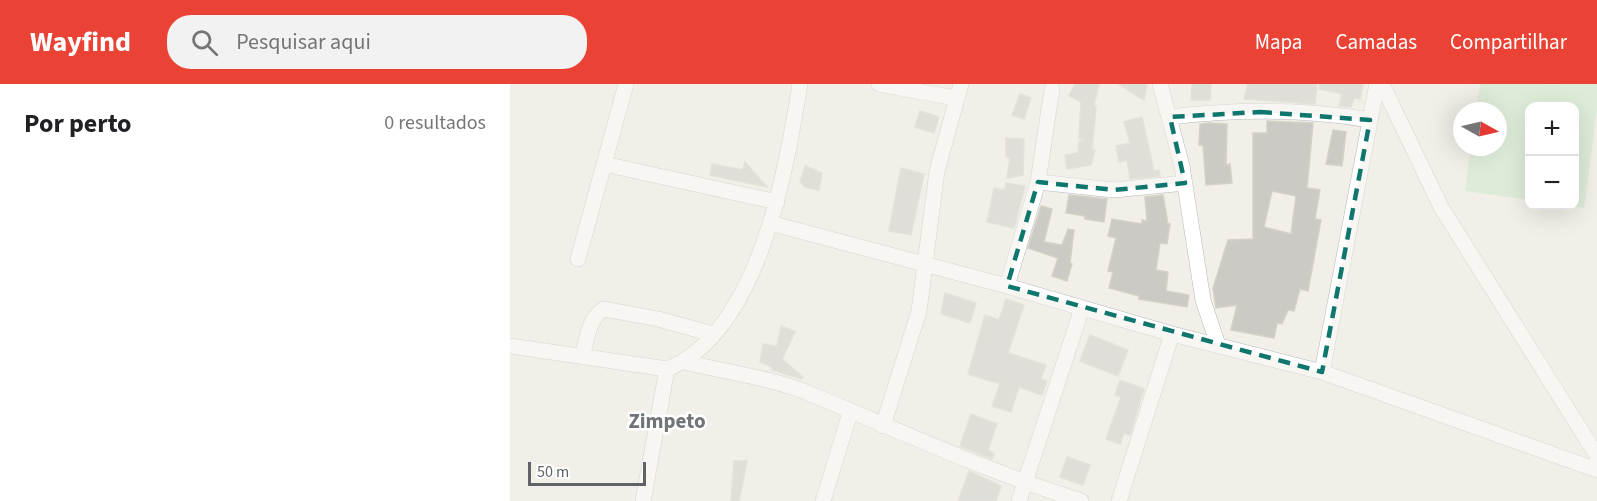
<!DOCTYPE html>
<html lang="pt">
<head>
<meta charset="utf-8">
<style>
	body { margin:0; font-family:"Source Sans 3",sans-serif; background:#f2f2f2; color:#202124 }
	.controls { position:absolute; right:18px; top:18px; display:grid; overflow:hidden; border-radius:12px; box-shadow:0 6px 24px #0002 }
	.controls button { width:54px; height:54px; display:grid; place-items:center; padding:0; border:0; border-bottom:2px solid #e0e0e0; background:#fff; color:#202124; font:30px sans-serif }
	.compass { position:absolute; left:943px; top:18px; width:54px; height:54px; border-radius:50%; background:#fff; box-shadow:0 6px 24px #0002; rotate:98deg }
	.scale { position:absolute; left:18px; bottom:15px; width:118px; box-sizing:border-box; padding-left:6px; border:3px solid #5f6368; border-top:0; font-size:16px; line-height:21px; white-space:nowrap; color:#5f6368; -webkit-text-stroke:4px #fff; paint-order:stroke }
	.list { margin:0; padding:0; list-style:none }
	h2 { display:flex; justify-content:space-between; align-items:center; height:78px; margin:0; padding:0 24px; font-size:26px }
	h2 small { font-size:20px; font-weight:400; color:#757577 }
	.icon { flex:none; width:33px; height:33px; fill:none; stroke:currentColor; stroke-width:2; stroke-linecap:round; stroke-linejoin:round }
	.map { position:relative; flex:none; width:1087px; height:417px; overflow:hidden }
	header { display:flex; align-items:center; gap:36px; box-sizing:border-box; height:84px; padding:0 30px; background:#ea4335; color:#fff }
	header strong { font-size:28px }
	nav { display:flex; gap:33px; margin-inline-start:auto; font-size:21px }
	.search { width:420px; height:54px; background:#f2f2f2; display:flex; align-items:center; gap:15px; box-sizing:border-box; padding:0 21px; border-radius:24px; color:#757577; font-size:22px }
	main { display:flex }
	aside { flex:1; background:#fff }
	.map>svg:first-child { display:block }
</style>
</head>
<body>
<header>
<strong>Wayfind</strong>
<div class="search"><svg class="icon" aria-label="search" viewBox="0 0 24 24"><circle cx="10" cy="10" r="6"/><path d="M15 15l6 6"/></svg>Pesquisar aqui</div>
<nav><a>Mapa</a><a>Camadas</a><a>Compartilhar</a></nav>
</header>
<main>
<aside>
<h2>Por perto<small>0 resultados</small></h2>
<ul class="list">
</ul>
</aside>
<div class="map">
<svg width="1087" height="417" viewBox="0 0 1087 417">
	<rect width="100%" height="100%" fill="#f1efe8"/>
	<path fill="#c5e8c5" d="M 970,0 L 1087,0 L 1087,25 L 1074,124 L 1058,122 L 1064,122 L 1064,22 L 1020,22 L 1019,116 L 955,107 L 961,63 L 988,63 L 988,27 L 966,27 Z"/>
	<path fill="#cccac5" stroke="#d6d1c6" stroke-width="1.5" fill-rule="evenodd" d="M 565,0 L 589,0 L 584,21 L 586,23 L 582,66 L 585,66 L 581,81 L 557,85 L 555,71 L 568,69 L 569,57 L 578,57 L 569,54 L 571,18 L 559,12 Z
		M 608,0 L 637,0 L 634,16 Z
		M 682,0 L 701,0 L 700,16 L 681,16 Z
		M 738,0 L 807,0 L 805,20 L 734,15 Z
		M 810,0 L 853,0 L 850,15 L 844,14 L 841,23 L 829,22 L 832,10 L 809,5 Z
		M 510,10 L 521,14 L 514,35 L 502,31 Z
		M 410,27 L 429,33 L 424,49 L 405,43 Z
		M 632,33 L 644,87 L 649,86 L 650,92 L 620,95 L 617,76 L 609,78 L 606,62 L 620,59 L 614,38 Z
		M 757,37 L 803,39 L 797,104 L 810,106 L 805,135 L 811,136 L 798,207 L 790,205 L 784,227 L 778,226 L 772,240 L 767,239 L 764,254 L 721,246 L 727,221 L 706,224 L 703,204 L 718,156 L 743,155 L 743,49 L 757,49 ZM 762,107 L 786,112 L 781,150 L 754,143 Z
		M 700,39 L 717,40 L 716,81 L 720,80 L 722,99 L 696,101 L 693,61 L 689,61 L 690,40 Z
		M 823,46 L 836,48 L 832,82 L 816,80 Z
		M 496,54 L 514,55 L 513,91 L 497,94 L 500,73 L 496,73 Z
		M 235,78 L 257,103 L 200,91 L 202,80 L 233,86 Z
		M 295,82 L 312,89 L 309,106 L 295,103 L 290,98 Z
		M 391,84 L 414,90 L 401,151 L 379,147 Z
		M 496,99 L 515,102 L 504,144 L 477,138 L 484,104 L 495,106 Z
		M 559,111 L 597,115 L 594,138 L 575,135 L 575,132 L 556,129 Z
		M 653,111 L 658,140 L 660,140 L 657,160 L 650,159 L 646,186 L 658,188 L 656,207 L 679,211 L 677,223 L 629,215 L 629,212 L 599,204 L 603,188 L 598,187 L 606,154 L 598,152 L 602,135 L 632,140 L 632,136 L 637,137 L 635,113 Z
		M 531,122 L 542,125 L 534,158 L 552,161 L 558,145 L 564,146 L 560,179 L 562,180 L 557,197 L 542,192 L 548,174 L 518,164 Z
		M 435,209 L 466,219 L 460,239 L 431,230 Z
		M 496,215 L 514,221 L 498,269 L 536,281 L 531,295 L 537,297 L 532,311 L 509,303 L 501,328 L 482,322 L 490,300 L 458,290 L 475,231 L 489,236 Z
		M 271,242 L 285,248 L 272,275 L 293,293 L 291,295 L 262,286 L 262,283 L 250,278 L 253,260 L 267,262 Z
		M 580,251 L 618,266 L 608,292 L 570,277 Z
		M 610,296 L 634,305 L 620,351 L 614,349 L 610,360 L 596,355 L 611,313 L 605,311 Z
		M 461,330 L 487,340 L 478,366 L 484,370 L 482,375 L 450,362 Z
		M 557,373 L 580,381 L 573,401 L 550,393 Z
		M 224,377 L 237,377 L 229,417 L 221,417 Z
		M 459,387 L 491,402 L 486,417 L 448,417 Z"/>
	<g fill="none" stroke-linecap="round" stroke-linejoin="round">
		<g stroke="#b5b8bc" stroke-width="16">
			<path id="street" d="M 369,0 L 445,14
				M 650,0 L 672,82 L 693,216 L 708,261
				M 872,0 L 931,123 L 1087,372
				M 660,33 C 726,25 794,25 860,36
				M 94,80 L 267,118
				M 528,98 L 604,106 L 675,99
				M 260,139 L 497,202 L 662,250 L 812,288 L 1087,386
				M 68,175 L 116,0
				M 497,202 L 528,98 L 542,5
				M 0,262 L 157,285
				M 72,273 C 77,256 78,234 94,225 L 148,235 L 203,250
				M 174,278 C 216,288 263,294 303,311 C 392,348 479,388 571,417
				M 812,288 L 867,0
				M 373,342 L 409,227 L 427,87 L 451,0
				M 133,417 L 157,285 C 249,248 276,87 290,0
				M 313,417 L 340,329
				M 509,417 L 572,224
				M 609,417 L 662,250"/>
		</g>
		<use href="#street" stroke="#fff" stroke-width="15"/>
	</g>
	<path d="M0 0H1087V417H0ZM 750,28 L 860,36 L 812,288 L 497,202 L 528,98 L 604,106 L 675,99 L 660,33 Z" fill="#f1efe8" fill-opacity=".55" fill-rule="evenodd"/>
	<path fill="none" stroke="#0f766e" stroke-width="4.5" stroke-dasharray="12 8" stroke-linejoin="round" d="M 750,28 L 860,36 L 812,288 L 497,202 L 528,98 L 604,106 L 675,99 L 660,33 Z"/>
	<g text-anchor="middle" dominant-baseline="central" stroke-width="5" stroke-linejoin="round" paint-order="stroke">
		<g font-size="21" font-weight="bold" fill="#70757a" stroke="#fff">
			<text x="157" y="337">Zimpeto</text>
		</g>
	</g>
</svg>
<div class="controls">
<button>+</button>
<button>−</button>
</div>
<svg class="compass" viewBox="-18 -18 36 36"><path d="M0-13l5 13h-10z" fill="#e53935"/><path d="M0 13l5-13h-10z" fill="#757577"/></svg>
<div class="scale">50 m</div>
</div>
</main>
</body>
</html>
